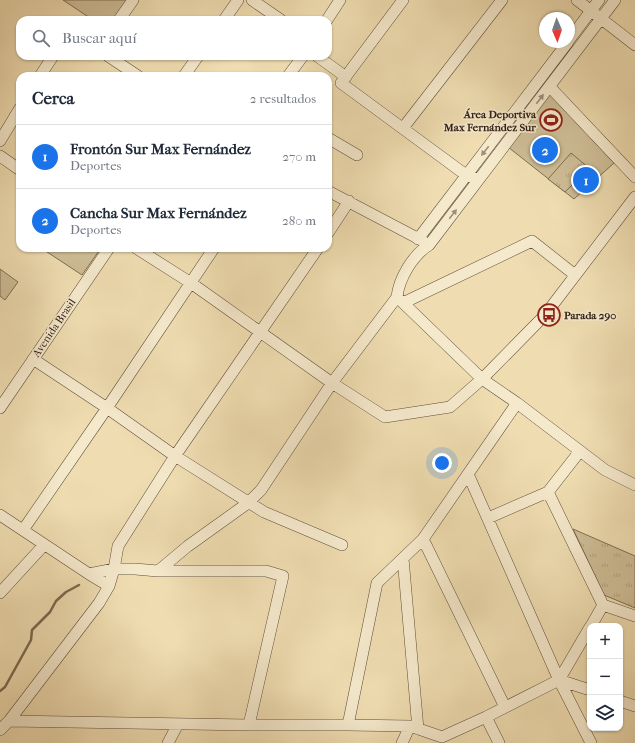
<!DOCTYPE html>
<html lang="es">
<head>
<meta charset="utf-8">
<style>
	body { margin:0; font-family:"IM FELL French Canon",serif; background:#f6f6f7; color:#1f2937 }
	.controls { position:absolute; right:12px; bottom:12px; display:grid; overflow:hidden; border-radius:8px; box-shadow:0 1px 3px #0004 }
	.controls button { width:36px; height:36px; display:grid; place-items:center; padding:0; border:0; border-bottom:1px solid #e0e1e3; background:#fff; color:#1f2937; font:20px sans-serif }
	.compass { position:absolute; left:539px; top:12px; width:36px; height:36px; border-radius:50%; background:#fff; box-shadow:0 1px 3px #0004; rotate:178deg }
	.you { position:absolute; left:442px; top:463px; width:14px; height:14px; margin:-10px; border:3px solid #fff; border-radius:50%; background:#1a73e8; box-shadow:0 0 0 6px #1a73e833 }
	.badge { display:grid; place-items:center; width:26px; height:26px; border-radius:50%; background:#1a73e8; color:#fff; font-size:13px; font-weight:700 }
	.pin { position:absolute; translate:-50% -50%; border:2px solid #fff; box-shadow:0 1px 4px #0006 }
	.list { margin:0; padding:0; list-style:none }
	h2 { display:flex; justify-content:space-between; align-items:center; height:52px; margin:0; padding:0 16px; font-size:17px }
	h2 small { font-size:13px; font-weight:400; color:#747a83 }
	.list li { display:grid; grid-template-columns:26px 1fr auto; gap:12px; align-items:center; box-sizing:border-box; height:64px; padding:0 16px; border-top:1px solid #e0e1e3 }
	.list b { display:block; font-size:15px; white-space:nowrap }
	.list p { margin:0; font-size:13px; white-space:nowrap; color:#747a83 }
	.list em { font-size:13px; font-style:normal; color:#747a83 }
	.icon { flex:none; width:22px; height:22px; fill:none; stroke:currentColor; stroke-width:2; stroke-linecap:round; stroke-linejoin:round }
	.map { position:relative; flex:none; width:635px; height:743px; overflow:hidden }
	.search { position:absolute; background:#fff; box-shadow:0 1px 3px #0004; left:16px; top:16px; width:316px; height:44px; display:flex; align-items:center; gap:10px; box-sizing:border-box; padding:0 14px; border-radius:12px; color:#747a83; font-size:15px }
	.panel { position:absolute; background:#fff; box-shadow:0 1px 3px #0004; left:16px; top:72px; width:316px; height:180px; border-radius:12px }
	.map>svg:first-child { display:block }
</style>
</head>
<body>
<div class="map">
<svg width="635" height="743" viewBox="0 0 635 743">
	<defs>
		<pattern id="park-tufts" width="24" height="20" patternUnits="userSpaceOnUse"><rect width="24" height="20" fill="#cebd96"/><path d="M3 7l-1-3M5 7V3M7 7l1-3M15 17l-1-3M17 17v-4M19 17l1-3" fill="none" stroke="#b1a280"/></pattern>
	</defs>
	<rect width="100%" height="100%" fill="#efddb1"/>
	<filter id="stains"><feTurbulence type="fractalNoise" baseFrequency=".005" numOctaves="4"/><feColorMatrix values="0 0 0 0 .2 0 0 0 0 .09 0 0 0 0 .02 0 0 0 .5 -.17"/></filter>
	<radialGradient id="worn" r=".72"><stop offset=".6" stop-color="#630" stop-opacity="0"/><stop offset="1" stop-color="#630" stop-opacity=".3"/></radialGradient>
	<path fill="#cebd96" stroke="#7e6e54" d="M 63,0 L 128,0 L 115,20 L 93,20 Z
		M 549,93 L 614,163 L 574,199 L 508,147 Z
		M 41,248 L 101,248 L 82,275 Z
		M 0,269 L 18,282 L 5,300 L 0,296 Z"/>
	<path fill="url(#park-tufts)" stroke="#7e6e54" d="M 571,153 L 589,168 L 565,192 L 548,179 Z
		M 573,529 L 635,556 L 635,608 L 604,595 Z"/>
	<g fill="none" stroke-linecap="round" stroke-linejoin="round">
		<path stroke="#7b6a51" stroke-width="2.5" d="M 0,691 L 5,687 L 31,640 L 32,630 L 50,612 L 56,601 L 66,592 L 79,585"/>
		<g stroke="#5f4e3a" stroke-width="12">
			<path id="minor" d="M 252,0 L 281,20
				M 403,0 L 341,83 L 466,175 L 479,179
				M 577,0 L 635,45
				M 119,20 L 133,0
				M 224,20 L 238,0
				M 327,20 L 340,0
				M 569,40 L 599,0
				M 108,56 L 138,76
				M 317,56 L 346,77
				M 40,76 L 53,56
				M 184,76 L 198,56
				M 288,76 L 303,56
				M 550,87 L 635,177
				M 403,128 L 502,0
				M 328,138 L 357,155
				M 0,141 L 20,108
				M 0,156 L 20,170
				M 328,191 L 423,241
				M 328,233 L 349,201
				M 418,239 L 568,42
				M 136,248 L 191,283 L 332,383 L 385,417 L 450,407 L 482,379 L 545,315 L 635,197
				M 397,297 L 482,379 L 517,403 L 605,470 L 635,485
				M 403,303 L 532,241 L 575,275
				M 33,359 L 107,408 L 175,456 L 264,512 L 342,545
				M 0,408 L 109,248
				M 468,474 L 559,680 L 591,743
				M 548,492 L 603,605 L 635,616
				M 0,515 L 89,574 L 109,586
				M 488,518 L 548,492 L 580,451
				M 23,530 L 107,408 L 214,248
				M 423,539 L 505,707
				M 403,558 L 418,729
				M 158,571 L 188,546 L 248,503 L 261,490 L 332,383 L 397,297 C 399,278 413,255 429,245 L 615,0
				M 89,574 L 114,569 L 135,569 L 158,571 L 266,571 L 283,576 L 249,725
				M 0,593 L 44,545
				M 591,626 L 603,605
				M 559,680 L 590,627
				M 620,701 L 635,706
				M 486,717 L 499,743
				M 9,721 L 249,725 L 348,725 L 410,726 L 442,737 L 486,717 L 559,680 L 590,690
				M 348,725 L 377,583 L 423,539 L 517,403
				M 0,730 L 9,721 L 99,603 L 109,586 L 114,569 L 118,546 L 175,456 L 318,248
				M 168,743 L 178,724
				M 402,743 L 410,726"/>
		</g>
		<use href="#minor" stroke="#f5e9cc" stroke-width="11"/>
	</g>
	<defs><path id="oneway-solid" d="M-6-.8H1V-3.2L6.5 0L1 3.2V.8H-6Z"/></defs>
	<g fill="#9c8e79">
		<use href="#oneway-solid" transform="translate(540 99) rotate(-53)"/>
		<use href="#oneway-solid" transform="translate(485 151) rotate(128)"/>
		<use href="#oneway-solid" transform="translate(453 214) rotate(-52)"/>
	</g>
	<defs>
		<g id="stadium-ring" transform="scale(1.15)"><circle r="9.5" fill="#f5e9cc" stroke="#8f2418" stroke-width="1.5"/><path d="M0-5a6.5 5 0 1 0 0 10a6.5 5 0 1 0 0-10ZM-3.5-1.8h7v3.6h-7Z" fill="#8f2418"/></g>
		<g id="bus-ring" transform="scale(1.15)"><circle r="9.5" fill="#f5e9cc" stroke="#8f2418" stroke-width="1.5"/><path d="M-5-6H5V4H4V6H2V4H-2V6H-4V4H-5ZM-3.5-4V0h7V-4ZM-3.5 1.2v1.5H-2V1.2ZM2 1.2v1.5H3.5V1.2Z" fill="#8f2418"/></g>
	</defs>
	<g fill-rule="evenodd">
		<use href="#stadium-ring" x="551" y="120"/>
		<use href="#bus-ring" x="549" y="315"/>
	</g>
	<g text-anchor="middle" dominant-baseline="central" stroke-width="3" stroke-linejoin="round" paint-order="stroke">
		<g font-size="11" font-weight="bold" fill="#2f1e13" stroke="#f5e9cc" text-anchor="end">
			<text x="536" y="114">Área Deportiva<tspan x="536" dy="13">Max Fernández Sur</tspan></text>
			<text x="564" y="315" text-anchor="start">Parada 290</text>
		</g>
		<g font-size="11" fill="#2f1e13" stroke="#f5e9cc">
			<text transform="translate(54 328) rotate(-56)">Avenida Brasil</text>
		</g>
	</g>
	<rect width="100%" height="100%" filter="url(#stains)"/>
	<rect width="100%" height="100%" fill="url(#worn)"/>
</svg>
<div class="controls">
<button>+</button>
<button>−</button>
<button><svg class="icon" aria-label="layers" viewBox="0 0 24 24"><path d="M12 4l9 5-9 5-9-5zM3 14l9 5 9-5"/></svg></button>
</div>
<svg class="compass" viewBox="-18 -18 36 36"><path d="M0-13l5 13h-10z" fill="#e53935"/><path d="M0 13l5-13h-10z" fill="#747a83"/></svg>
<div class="you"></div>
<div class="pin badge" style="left:586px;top:180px">1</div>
<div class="pin badge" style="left:545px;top:150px">2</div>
<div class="search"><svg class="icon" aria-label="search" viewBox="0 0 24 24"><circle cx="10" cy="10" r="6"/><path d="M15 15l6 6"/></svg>Buscar aquí</div>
<section class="panel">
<h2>Cerca<small>2 resultados</small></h2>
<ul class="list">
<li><span class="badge">1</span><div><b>Frontón Sur Max Fernández</b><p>Deportes</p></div><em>270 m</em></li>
<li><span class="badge">2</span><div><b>Cancha Sur Max Fernández</b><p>Deportes</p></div><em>280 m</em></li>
</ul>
</section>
</div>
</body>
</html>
